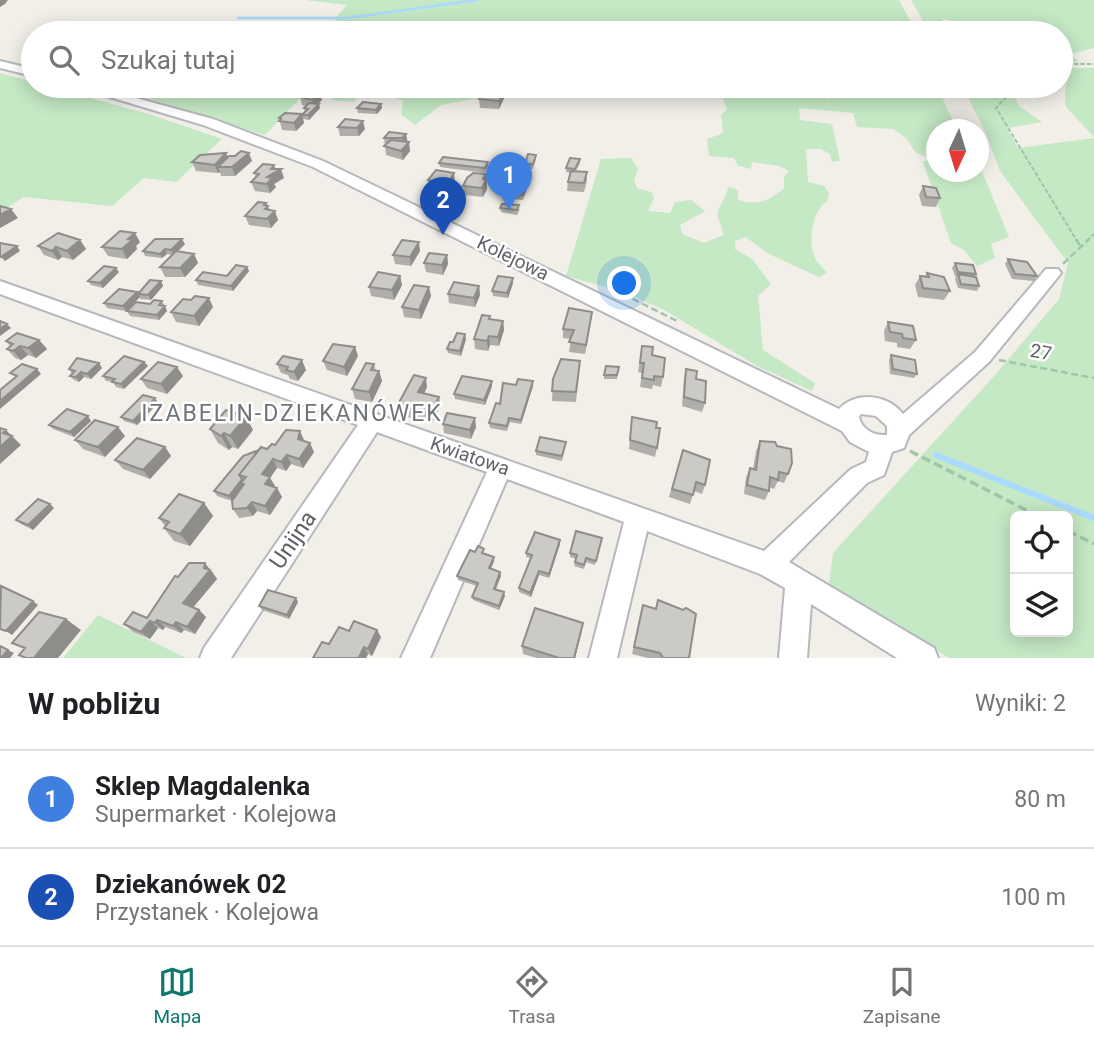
<!DOCTYPE html>
<html lang="pl">
<head>
<meta charset="utf-8">
<style>
	body { margin:0; font-family:Roboto,sans-serif; background:#f2f2f2; color:#202124 }
	.controls { position:absolute; right:21px; bottom:21px; display:grid; overflow:hidden; border-radius:10px; box-shadow:0 4px 18px #0003 }
	.controls button { width:63px; height:63px; display:grid; place-items:center; padding:0; border:0; border-bottom:2px solid #e0e0e0; background:#fff; color:#202124; font:35px sans-serif }
	.compass { position:absolute; left:926px; top:119px; width:63px; height:63px; border-radius:50%; background:#fff; box-shadow:0 4px 18px #0003; rotate:184deg }
	.you { position:absolute; left:625px; top:284px; width:24px; height:24px; margin:-18px; border:5px solid #fff; border-radius:50%; background:#1a73e8; box-shadow:0 0 0 10px #1a73e833 }
	.badge { display:grid; place-items:center; width:46px; height:46px; border-radius:50%; background:#0f766e; color:#fff; font-size:23px; font-weight:700 }
	.pin { position:absolute; translate:-50% -58px; filter:drop-shadow(0 2px 4px #0008) }
	.pin::after { content:''; position:absolute; top:37px; width:24px; height:21px; background:inherit; clip-path:polygon(0 0,100% 0,50% 100%) }
	.list { margin:0; padding:0; list-style:none }
	h2 { display:flex; justify-content:space-between; align-items:center; height:91px; margin:0; padding:0 28px; font-size:30px }
	h2 small { font-size:23px; font-weight:400; color:#757577 }
	.list li { display:grid; grid-template-columns:46px 1fr auto; gap:21px; align-items:center; box-sizing:border-box; height:98px; padding:0 28px; border-top:2px solid #e0e0e0 }
	.list b { display:block; font-size:26px; white-space:nowrap }
	.list p { margin:0; font-size:23px; white-space:nowrap; color:#757577 }
	.list em { font-size:23px; font-style:normal; color:#757577 }
	.icon { flex:none; width:38px; height:38px; fill:none; stroke:currentColor; stroke-width:2; stroke-linecap:round; stroke-linejoin:round }
	.map { position:relative; flex:none; width:1094px; height:658px; overflow:hidden }
	.search { position:absolute; background:#fff; box-shadow:0 4px 18px #0003; left:21px; right:21px; top:21px; height:77px; display:flex; align-items:center; gap:18px; box-sizing:border-box; padding:0 24px; border-radius:38px; color:#757577; font-size:26px }
	.sheet { height:287px; background:#fff }
	nav { display:flex; justify-content:space-around; align-items:center; box-sizing:border-box; height:98px; border-top:2px solid #e0e0e0; background:#fff; font-size:19px; color:#757577 }
	nav a { display:grid; justify-items:center; gap:4px }
	nav .on { color:#0f766e }
	.map>svg:first-child { display:block }
</style>
</head>
<body>
<div class="map">
<svg width="1094" height="658" viewBox="0 0 1094 658">
	<rect width="100%" height="100%" fill="#f1efe8"/>
	<path fill="#c5e8c5" fill-rule="evenodd" d="M 305,0 L 899,0 L 917,33 L 554,33 L 558,25 L 523,24 L 517,33 L 349,33 L 351,30 L 333,25 L 338,15 L 347,5 Z
		M 911,0 L 1094,0 L 1094,48 L 1071,54 L 1078,62 L 1061,61 L 1061,33 L 992,33 L 942,18 L 950,33 L 930,33 Z
		M 1066,68 L 1094,68 L 1094,137 L 1065,106 Z
		M 0,73 L 33,82 L 33,86 L 46,86 L 152,115 L 222,139 L 176,182 L 144,178 L 112,206 L 24,197 L 0,212 Z
		M 108,86 L 312,86 L 265,135 Z
		M 343,86 L 486,86 L 478,98 L 441,105 L 415,125 L 401,114 L 403,101 L 393,97 L 399,89 L 366,86 L 354,102 L 331,100 Z
		M 712,86 L 772,86 L 800,95 L 829,99 L 835,93 L 845,92 L 838,86 L 937,86 L 953,121 L 947,129 L 936,130 L 936,172 L 978,172 L 979,164 L 1009,237 L 991,244 L 995,258 L 977,266 L 964,250 L 951,243 L 923,162 L 931,159 L 915,152 L 906,138 L 893,129 L 857,127 L 853,113 L 799,108 L 800,120 L 832,124 L 840,161 L 832,162 L 830,154 L 821,149 L 806,149 L 808,182 L 824,186 L 829,193 L 827,201 C 812,210 807,245 816,260 C 819,265 824,269 827,273 L 819,277 L 767,253 L 746,237 L 735,241 L 735,249 L 752,259 L 771,284 L 758,296 L 763,350 L 815,383 L 812,391 L 757,366 L 666,311 L 624,292 L 566,276 L 601,159 L 631,158 L 638,169 L 634,179 L 637,188 L 651,192 L 654,198 L 648,211 L 670,213 L 675,202 L 691,200 L 705,211 L 680,225 L 682,234 L 704,243 L 724,235 L 717,214 L 729,187 L 738,190 L 738,200 C 758,206 769,201 784,188 L 784,177 L 789,171 L 780,166 L 752,162 L 751,169 L 738,166 L 734,158 L 709,156 L 707,139 L 723,133 L 721,115 L 727,110 L 719,88 Z
		M 962,86 L 1010,86 L 1019,106 L 1042,122 L 1007,128 L 1018,148 L 1094,138 L 1094,658 L 949,658 L 829,584 L 833,553 L 995,375 L 1059,299 L 1068,263 L 1000,171 L 985,131 ZM 1015,516 L 1068,516 L 1068,632 L 1015,632 Z
		M 98,615 L 186,658 L 63,658 Z"/>
	<g fill="none" stroke-linecap="round" stroke-linejoin="round">
		<path stroke="#aadaff" stroke-width="2.5" d="M 238,18 L 347,18 L 477,0"/>
		<path stroke="#aadaff" stroke-width="6" d="M 936,455 L 1094,518"/>
		<g stroke="#b5b8bc" stroke-width="4">
			<path id="minor" d="M 0,61 L 33,69 L 33,76 L 0,68 Z
				M 73,86 L 92,86 L 213,119 L 323,161 L 839,409 C 856,391 887,394 903,414 L 975,352 L 1046,269 L 1058,269 L 1061,273 L 1058,277 L 989,362 L 909,435 L 904,448 L 892,452 L 884,475 L 867,483 L 789,562 L 934,648 L 938,658 L 897,658 L 811,604 L 807,658 L 779,658 L 785,588 L 760,574 L 647,531 L 617,658 L 589,658 L 624,522 L 507,479 L 430,658 L 401,658 L 487,472 L 377,432 L 231,658 L 200,658 L 204,648 L 358,425 L 0,294 L 0,281 L 764,551 L 851,469 L 866,462 L 869,452 L 850,442 L 842,431 L 313,167 L 203,125 ZM 861,414 L 876,416 L 887,426 L 887,435 C 874,436 862,430 859,417 Z"/>
		</g>
		<path stroke="#9cc7a9" stroke-width="2" stroke-dasharray="4.5 2" stroke-linecap="butt" d="M 1061,64 L 1094,64
			M 1010,86 L 1012,91 L 996,108 L 1077,241
			M 1087,241 L 1094,234"/>
		<path stroke="#9cc7a9" stroke-width="2.5" stroke-dasharray="7 3.5" stroke-linecap="butt" d="M 1076,239 L 1081,247
			M 1063,264 L 1089,239
			M 624,299 L 627,296 L 677,321
			M 999,360 L 1094,378"/>
		<path stroke="#9cc7a9" stroke-width="3.5" stroke-dasharray="9 4.5" stroke-linecap="butt" d="M 910,451 L 1038,516
			M 1068,531 L 1094,544"/>
		<use href="#minor" fill="#fff" fill-rule="evenodd"/>
	</g>
	<path fill="#afaea9" d="M 505,88 L 505,96 L 499,109 L 480,108 L 479,99 Z
		M 300,97 L 322,100 L 317,104 L 320,108 L 309,120 L 303,119 L 304,123 L 296,131 L 282,130 L 279,118 L 302,114 L 305,112 L 304,108 L 306,106 L 302,105 Z
		M 381,104 L 382,108 L 377,114 L 358,113 L 357,108 Z
		M 345,119 L 365,129 L 359,136 L 340,136 L 338,127 Z
		M 406,134 L 410,151 L 403,160 L 386,155 L 384,138 Z
		M 228,158 L 252,161 L 235,176 L 221,176 L 220,172 L 218,173 L 196,171 L 192,162 Z
		M 536,159 L 533,169 L 525,168 L 525,164 Z
		M 580,159 L 580,163 L 576,171 L 587,172 L 587,181 L 584,192 L 567,191 L 568,182 L 570,173 L 566,172 L 566,168 Z
		M 488,162 L 488,166 L 485,173 L 440,167 L 439,163 Z
		M 493,166 L 512,166 L 511,171 L 494,170 Z
		M 276,169 L 284,178 L 274,184 L 276,187 L 270,193 L 255,191 L 251,182 L 256,177 L 254,173 Z
		M 486,174 L 487,189 L 483,197 L 464,195 L 463,186 Z
		M 428,180 L 455,182 L 449,192 L 429,189 Z
		M 527,185 L 527,189 L 523,200 L 503,198 L 503,193 Z
		M 923,186 L 940,198 L 936,207 L 922,206 L 919,195 Z
		M 267,206 L 278,220 L 271,228 L 249,225 L 245,216 Z
		M 500,208 L 520,209 L 517,215 L 501,212 Z
		M 80,240 L 86,249 L 73,260 L 62,257 L 58,260 L 44,255 L 38,246 Z
		M 140,242 L 136,246 L 137,249 L 127,259 L 108,256 L 102,247 Z
		M 185,244 L 177,252 L 194,254 L 198,263 L 185,277 L 165,277 L 160,267 L 173,255 L 167,254 L 162,258 L 145,256 L 143,251 Z
		M 420,251 L 411,266 L 395,264 L 393,255 Z
		M 447,255 L 448,264 L 443,275 L 426,272 L 424,263 Z
		M 1008,259 L 1037,276 L 1034,281 L 1012,279 L 1005,264 Z
		M 955,263 L 976,274 L 975,277 L 979,286 L 977,291 L 958,288 L 955,279 L 956,277 L 955,276 L 952,268 Z
		M 247,267 L 249,271 L 233,291 L 198,285 L 196,280 L 227,276 Z
		M 119,272 L 103,288 L 91,285 L 88,281 Z
		M 927,273 L 950,291 L 944,300 L 918,297 L 915,285 L 920,276 L 925,276 Z
		M 400,276 L 402,285 L 394,300 L 371,296 L 369,287 Z
		M 161,281 L 163,286 L 151,300 L 140,299 L 140,297 L 126,311 L 107,308 L 104,303 L 138,293 Z
		M 513,283 L 508,298 L 493,296 L 492,291 Z
		M 479,286 L 480,295 L 475,307 L 449,303 L 448,294 Z
		M 431,296 L 421,319 L 404,317 L 402,307 Z
		M 162,301 L 167,311 L 159,320 L 130,316 L 127,311 Z
		M 213,307 L 199,326 L 176,322 L 171,312 Z
		M 592,312 L 585,354 L 569,352 L 571,339 L 563,338 L 563,329 Z
		M 490,319 L 503,321 L 504,330 L 499,346 L 490,345 L 488,351 L 475,349 L 474,339 Z
		M 888,322 L 916,340 L 910,349 L 897,347 L 897,343 L 885,341 L 884,331 Z
		M 466,339 L 461,356 L 448,353 L 447,349 Z
		M 39,340 L 47,349 L 36,358 L 28,355 L 21,360 L 15,358 L 7,349 L 10,346 L 6,341 Z
		M 642,346 L 652,355 L 663,377 L 661,387 L 653,385 L 652,389 L 640,387 L 642,373 L 638,372 Z
		M 891,355 L 917,374 L 914,378 L 890,374 L 889,360 Z
		M 358,356 L 347,376 L 327,370 L 323,361 Z
		M 580,361 L 576,402 L 552,401 L 553,379 Z
		M 144,362 L 148,366 L 124,389 L 116,387 L 113,382 L 106,381 L 103,376 Z
		M 277,364 L 306,370 L 298,381 L 290,379 L 288,375 L 281,373 Z
		M 374,364 L 376,371 L 379,371 L 382,381 L 372,402 L 355,399 L 352,389 Z
		M 619,367 L 617,379 L 604,379 L 604,375 Z
		M 102,368 L 91,379 L 84,377 L 79,382 L 74,380 L 70,376 L 72,374 L 69,369 Z
		M 686,369 L 705,403 L 702,412 L 682,406 L 684,378 Z
		M 183,376 L 167,394 L 147,388 L 141,379 Z
		M 516,385 L 533,386 L 521,424 L 510,422 L 507,431 L 490,428 L 489,423 L 500,404 Z
		M 492,386 L 485,405 L 455,399 L 454,394 Z
		M 427,387 L 424,394 L 439,397 L 440,407 L 432,423 L 399,415 L 397,406 Z
		M 155,398 L 158,403 L 137,425 L 124,421 L 121,417 Z
		M 246,417 L 253,430 L 238,449 L 232,447 L 229,450 L 218,443 L 210,429 Z
		M 632,417 L 656,428 L 657,448 L 655,457 L 629,449 Z
		M 91,421 L 74,437 L 53,429 L 49,425 Z
		M 443,424 L 476,427 L 471,439 L 444,433 Z
		M 125,436 L 105,457 L 83,449 L 75,440 Z
		M 304,440 L 304,441 L 314,452 L 303,468 L 291,464 L 286,471 L 277,468 L 270,478 L 275,486 L 274,487 L 282,497 L 270,515 L 257,511 L 253,516 L 239,518 L 233,509 L 232,501 L 217,496 L 214,491 L 267,449 L 275,445 Z
		M 760,441 L 788,474 L 784,483 L 778,481 L 774,489 L 769,487 L 769,491 L 765,500 L 744,494 L 746,477 L 750,468 L 753,469 L 756,451 Z
		M 566,442 L 562,461 L 536,455 L 536,451 Z
		M 165,447 L 171,456 L 150,479 L 123,469 L 115,460 Z
		M 683,450 L 705,485 L 702,494 L 694,491 L 690,504 L 669,497 Z
		M 204,503 L 213,516 L 190,546 L 174,541 L 164,528 L 165,526 L 159,518 Z
		M 54,508 L 33,530 L 21,524 L 16,520 Z
		M 602,538 L 595,565 L 586,562 L 584,569 L 574,566 L 576,559 L 570,557 L 570,553 Z
		M 560,544 L 549,578 L 539,575 L 531,597 L 519,592 L 519,588 L 531,558 L 526,557 L 526,553 Z
		M 475,552 L 485,553 L 494,557 L 494,561 L 491,569 L 500,572 L 501,576 L 496,589 L 505,596 L 499,610 L 473,600 L 472,597 L 477,586 L 458,580 L 457,576 Z
		M 212,571 L 217,579 L 193,607 L 199,610 L 206,617 L 195,634 L 184,630 L 181,633 L 165,627 L 163,630 L 158,628 L 150,639 L 133,632 L 124,624 L 147,618 L 178,577 Z
		M 298,602 L 289,619 L 262,610 L 259,606 Z
		M 643,605 L 689,658 L 648,658 L 632,654 Z
		M 582,630 L 575,658 L 537,658 L 523,654 L 522,646 Z
		M 349,631 L 381,637 L 372,656 L 368,654 L 366,658 L 329,644 Z"/>
	<path fill="#8f8d8a" d="M 0,0 L 8,0 L 5,4 L 0,7 Z
		M 505,88 L 505,96 L 499,109 L 499,101 Z
		M 320,91 L 322,100 L 314,108 L 312,100 Z
		M 319,104 L 320,108 L 309,120 L 308,115 Z
		M 381,104 L 382,108 L 377,114 L 376,110 Z
		M 302,114 L 304,123 L 296,131 L 294,123 Z
		M 363,121 L 365,129 L 359,136 L 357,128 Z
		M 406,134 L 407,142 L 404,146 L 402,138 Z
		M 409,142 L 410,151 L 403,160 L 401,151 Z
		M 226,153 L 230,162 L 218,167 L 220,172 L 218,173 L 215,165 Z
		M 249,153 L 252,161 L 235,176 L 232,167 Z
		M 274,165 L 276,171 L 281,169 L 284,178 L 274,184 L 276,187 L 270,193 L 267,184 L 267,177 L 271,169 Z
		M 454,173 L 455,182 L 449,192 L 448,183 Z
		M 486,174 L 487,189 L 483,197 L 482,188 L 483,179 Z
		M 266,203 L 271,215 L 275,211 L 278,220 L 271,228 L 264,205 Z
		M 11,209 L 18,218 L 0,228 L 0,215 Z
		M 135,233 L 140,242 L 136,246 L 137,249 L 127,259 L 122,249 L 128,239 Z
		M 182,239 L 185,244 L 174,255 L 171,250 Z
		M 80,240 L 86,249 L 73,260 L 67,251 Z
		M 419,242 L 420,251 L 411,266 L 410,257 Z
		M 17,246 L 20,251 L 5,261 L 1,257 Z
		M 56,247 L 62,257 L 58,260 L 52,251 Z
		M 165,249 L 167,254 L 162,258 L 160,254 Z
		M 194,254 L 198,263 L 185,277 L 180,268 Z
		M 447,255 L 448,264 L 443,275 L 442,265 Z
		M 247,267 L 249,271 L 233,291 L 231,286 Z
		M 116,268 L 119,272 L 103,288 L 100,283 Z
		M 400,276 L 402,285 L 394,300 L 392,290 Z
		M 513,278 L 513,283 L 508,298 L 507,293 Z
		M 161,281 L 163,286 L 151,300 L 148,295 Z
		M 479,286 L 480,295 L 475,307 L 474,298 Z
		M 429,287 L 431,296 L 421,319 L 419,310 Z
		M 137,292 L 140,297 L 126,311 L 123,306 Z
		M 209,298 L 213,307 L 199,326 L 194,316 Z
		M 165,306 L 167,311 L 159,320 L 157,315 Z
		M 592,312 L 591,321 L 585,354 L 586,345 Z
		M 503,321 L 504,330 L 499,346 L 498,337 Z
		M 7,324 L 11,328 L 0,336 L 0,329 Z
		M 465,334 L 466,339 L 461,356 L 460,351 Z
		M 489,336 L 490,345 L 488,351 L 487,341 Z
		M 39,340 L 47,349 L 36,358 L 28,348 Z
		M 20,346 L 28,355 L 21,360 L 13,351 Z
		M 355,347 L 358,356 L 347,376 L 344,367 Z
		M 302,360 L 306,370 L 298,381 L 294,372 Z
		M 144,362 L 148,366 L 124,389 L 121,384 Z
		M 99,363 L 102,368 L 91,379 L 87,374 Z
		M 177,367 L 183,376 L 167,394 L 161,384 Z
		M 37,369 L 41,374 L 0,409 L 0,401 Z
		M 379,371 L 382,381 L 372,402 L 369,392 Z
		M 81,372 L 84,377 L 79,382 L 76,377 Z
		M 426,378 L 427,387 L 420,402 L 418,392 Z
		M 492,381 L 492,386 L 485,405 L 484,400 Z
		M 533,381 L 533,386 L 521,424 L 521,420 Z
		M 439,397 L 440,407 L 432,423 L 431,414 Z
		M 155,398 L 158,403 L 137,425 L 133,421 Z
		M 88,416 L 91,421 L 74,437 L 70,432 Z
		M 246,417 L 253,430 L 238,449 L 230,436 Z
		M 475,418 L 476,427 L 471,439 L 470,430 Z
		M 118,427 L 125,436 L 105,457 L 98,447 Z
		M 6,430 L 21,445 L 0,464 L 0,447 L 3,433 Z
		M 300,431 L 304,440 L 302,448 L 298,439 Z
		M 224,433 L 232,447 L 229,450 L 221,436 Z
		M 310,443 L 314,452 L 303,468 L 299,459 Z
		M 165,447 L 171,456 L 150,479 L 143,470 Z
		M 287,455 L 291,464 L 286,471 L 281,462 Z
		M 273,459 L 277,468 L 270,478 L 275,486 L 270,493 L 265,484 L 262,474 Z
		M 242,479 L 245,484 L 241,483 L 243,486 L 232,501 L 229,496 Z
		M 277,488 L 282,497 L 270,515 L 265,506 Z
		M 252,502 L 257,511 L 253,516 L 247,508 Z
		M 204,503 L 213,516 L 190,546 L 180,534 Z
		M 50,504 L 54,508 L 33,530 L 28,525 Z
		M 560,540 L 560,544 L 549,578 L 549,574 Z
		M 494,557 L 494,561 L 489,572 L 489,568 Z
		M 205,563 L 217,579 L 191,610 L 183,603 L 204,568 Z
		M 539,571 L 539,575 L 531,597 L 530,593 Z
		M 500,572 L 501,576 L 494,593 L 494,589 Z
		M 504,592 L 505,596 L 499,610 L 499,606 Z
		M 296,598 L 298,602 L 289,619 L 287,615 Z
		M 33,601 L 38,605 L 12,635 L 6,631 Z
		M 199,610 L 206,617 L 195,634 L 187,627 Z
		M 66,619 L 81,630 L 58,658 L 34,658 Z
		M 157,620 L 165,627 L 163,630 L 155,623 Z
		M 150,621 L 158,628 L 150,639 L 141,632 Z
		M 176,622 L 184,630 L 181,633 L 173,626 Z
		M 583,623 L 582,630 L 575,658 L 574,658 Z
		M 377,630 L 381,637 L 372,656 L 368,649 Z
		M 364,647 L 368,654 L 366,658 L 360,658 Z
		M 8,650 L 14,653 L 10,658 L 1,658 Z"/>
	<path fill="#cccac5" stroke="#8f8d8a" stroke-width="2" d="M 486,87 L 505,88 L 499,101 L 479,99 Z
		M 320,91 L 312,100 L 300,97 L 305,92 Z
		M 363,102 L 381,104 L 376,110 L 357,108 Z
		M 309,103 L 319,104 L 308,115 L 302,115 L 308,109 L 304,108 Z
		M 285,113 L 302,114 L 294,123 L 279,121 L 281,119 L 279,118 Z
		M 345,119 L 363,121 L 357,128 L 338,127 Z
		M 389,132 L 406,134 L 402,138 L 384,138 Z
		M 391,140 L 409,142 L 401,151 L 384,146 Z
		M 241,151 L 249,153 L 232,167 L 218,167 L 229,156 L 235,156 Z
		M 226,153 L 215,165 L 192,162 L 200,155 Z
		M 528,154 L 536,155 L 533,164 L 525,164 Z
		M 443,157 L 488,162 L 485,168 L 439,163 Z
		M 570,158 L 580,159 L 575,169 L 566,168 Z
		M 495,160 L 512,161 L 510,167 L 493,166 Z
		M 263,164 L 274,165 L 271,169 L 281,169 L 267,177 L 272,178 L 267,184 L 251,182 L 259,174 L 254,173 Z
		M 436,170 L 454,173 L 448,183 L 428,180 Z
		M 571,171 L 587,172 L 584,183 L 568,182 Z
		M 473,173 L 486,174 L 483,179 L 486,180 L 482,188 L 463,186 L 467,178 Z
		M 507,183 L 527,185 L 523,195 L 503,193 Z
		M 923,186 L 936,188 L 940,198 L 926,197 Z
		M 258,202 L 266,203 L 264,205 L 268,206 L 265,209 L 275,211 L 267,219 L 245,216 Z
		M 502,204 L 519,205 L 517,210 L 500,208 Z
		M 0,206 L 11,209 L 0,215 Z
		M 120,231 L 135,233 L 128,239 L 132,240 L 122,249 L 102,247 Z
		M 58,233 L 80,240 L 67,251 L 56,247 L 52,251 L 38,246 Z
		M 155,239 L 182,239 L 171,250 L 165,249 L 160,254 L 143,251 Z
		M 402,240 L 419,242 L 410,257 L 393,255 Z
		M 0,243 L 17,246 L 1,257 L 0,256 Z
		M 176,251 L 194,254 L 180,268 L 160,267 Z
		M 429,253 L 447,255 L 442,265 L 424,263 Z
		M 1008,259 L 1027,262 L 1037,276 L 1015,274 Z
		M 955,263 L 973,265 L 976,274 L 958,272 Z
		M 236,265 L 247,267 L 231,286 L 196,280 L 203,272 L 227,276 Z
		M 104,266 L 116,268 L 100,283 L 88,281 Z
		M 378,272 L 400,276 L 392,290 L 369,287 Z
		M 927,273 L 944,277 L 950,291 L 923,288 L 920,276 L 929,277 Z
		M 958,274 L 976,277 L 979,286 L 961,284 Z
		M 498,276 L 513,278 L 507,293 L 492,291 Z
		M 150,280 L 161,281 L 148,295 L 138,294 Z
		M 454,282 L 479,286 L 474,298 L 448,294 Z
		M 414,285 L 429,287 L 419,310 L 402,307 Z
		M 119,289 L 137,292 L 123,306 L 104,303 Z
		M 195,296 L 209,298 L 194,316 L 171,312 L 183,299 L 191,300 Z
		M 154,300 L 162,301 L 159,305 L 165,306 L 157,315 L 127,311 L 136,302 L 150,304 Z
		M 569,308 L 592,312 L 586,345 L 569,342 L 574,330 L 563,329 Z
		M 482,315 L 490,316 L 489,319 L 503,321 L 498,337 L 489,336 L 487,341 L 474,339 Z
		M 0,321 L 7,324 L 0,329 Z
		M 888,322 L 913,326 L 916,340 L 903,338 L 902,334 L 890,332 Z
		M 17,333 L 39,340 L 28,348 L 20,346 L 13,351 L 7,349 L 13,344 L 6,341 Z
		M 457,333 L 465,334 L 460,351 L 447,349 L 450,342 L 453,342 Z
		M 333,344 L 355,347 L 344,367 L 323,361 Z
		M 642,346 L 653,347 L 652,355 L 665,358 L 663,377 L 654,376 L 654,380 L 642,378 L 644,363 L 640,363 Z
		M 891,355 L 915,360 L 917,374 L 893,369 Z
		M 124,356 L 144,362 L 121,384 L 112,382 L 115,379 L 103,376 Z
		M 283,356 L 302,360 L 294,372 L 286,370 L 288,367 L 277,364 Z
		M 77,358 L 99,363 L 87,374 L 81,372 L 76,377 L 70,376 L 75,371 L 69,369 Z
		M 561,359 L 580,361 L 576,392 L 552,391 L 553,379 Z
		M 158,362 L 177,367 L 161,384 L 141,379 Z
		M 366,363 L 374,364 L 371,370 L 379,371 L 369,392 L 352,389 Z
		M 22,364 L 37,369 L 0,401 L 0,390 L 17,376 L 10,373 Z
		M 606,366 L 619,367 L 617,375 L 604,375 Z
		M 686,369 L 697,371 L 696,379 L 706,381 L 705,403 L 684,397 Z
		M 414,375 L 426,378 L 418,392 L 439,397 L 431,414 L 397,406 Z
		M 462,376 L 492,381 L 484,400 L 454,394 Z
		M 518,379 L 533,381 L 521,420 L 509,418 L 507,426 L 489,423 L 496,403 L 500,404 L 503,383 L 516,385 Z
		M 143,395 L 155,398 L 133,421 L 121,417 Z
		M 67,409 L 88,416 L 70,432 L 49,425 Z
		M 226,410 L 246,417 L 230,436 L 224,433 L 221,436 L 210,429 Z
		M 447,413 L 475,418 L 470,430 L 443,424 Z
		M 632,417 L 657,422 L 656,428 L 660,428 L 657,448 L 630,440 Z
		M 95,420 L 118,427 L 98,447 L 75,440 Z
		M 0,428 L 6,430 L 3,433 L 12,436 L 0,447 Z
		M 286,430 L 300,431 L 298,439 L 310,443 L 299,459 L 287,455 L 281,462 L 273,459 L 262,474 L 270,477 L 265,484 L 277,488 L 265,506 L 252,502 L 247,508 L 233,509 L 232,501 L 244,484 L 241,483 L 246,477 L 239,475 L 261,447 L 267,449 L 272,444 L 275,445 Z
		M 540,437 L 566,442 L 562,456 L 536,451 Z
		M 137,438 L 165,447 L 143,470 L 115,460 Z
		M 760,441 L 775,442 L 777,446 L 791,449 L 792,463 L 788,474 L 779,472 L 778,480 L 770,477 L 769,491 L 747,485 L 750,468 L 756,470 Z
		M 259,450 L 239,475 L 242,479 L 229,496 L 214,491 L 243,456 Z
		M 683,450 L 710,460 L 705,485 L 696,482 L 693,495 L 672,489 Z
		M 179,494 L 204,503 L 180,534 L 164,528 L 169,522 L 159,518 Z
		M 38,499 L 50,504 L 28,525 L 16,520 Z
		M 576,531 L 602,538 L 596,561 L 586,558 L 584,565 L 575,562 L 577,555 L 570,553 Z
		M 535,532 L 560,540 L 549,574 L 539,571 L 530,593 L 519,588 L 532,555 L 526,553 Z
		M 478,546 L 484,549 L 482,553 L 494,557 L 489,568 L 500,572 L 494,589 L 504,592 L 499,606 L 472,597 L 478,583 L 457,576 L 470,550 L 475,552 Z
		M 189,563 L 205,563 L 204,568 L 210,570 L 183,603 L 199,610 L 187,627 L 176,622 L 173,626 L 157,620 L 155,623 L 150,621 L 141,632 L 124,624 L 133,612 L 147,618 L 175,576 L 178,577 Z
		M 1,586 L 33,601 L 6,631 L 0,629 Z
		M 268,590 L 296,598 L 287,615 L 259,606 Z
		M 658,600 L 683,610 L 686,608 L 696,614 L 689,658 L 663,658 L 660,653 L 634,647 L 643,605 L 656,609 Z
		M 535,608 L 583,623 L 574,658 L 559,658 L 522,646 Z
		M 39,612 L 66,619 L 34,658 L 26,658 L 19,655 L 25,648 L 12,643 Z
		M 354,621 L 377,630 L 368,649 L 364,647 L 359,657 L 361,658 L 313,658 L 322,642 L 329,644 L 339,627 L 349,631 Z
		M 0,646 L 8,650 L 1,658 L 0,658 Z"/>
	<g text-anchor="middle" dominant-baseline="central" stroke-width="5" stroke-linejoin="round" paint-order="stroke">
		<g font-size="19" fill="#5f6368" stroke="#fff">
			<text transform="translate(513 258) rotate(26)">Kolejowa</text>
			<text transform="translate(1041 352) rotate(10)">27</text>
			<text transform="translate(470 456) rotate(19)">Kwiatowa</text>
		</g>
		<g font-size="23" letter-spacing="2" fill="#70757a" stroke="#fff">
			<text x="292" y="413">IZABELIN-DZIEKANÓWEK</text>
		</g>
		<g font-size="23" fill="#5f6368" stroke="#fff">
			<text transform="translate(293 540) rotate(-56)">Unijna</text>
		</g>
	</g>
</svg>
<div class="controls">
<button><svg class="icon" aria-label="locate" viewBox="0 0 24 24"><circle cx="12" cy="12" r="6"/><path d="M12 2v4M12 18v4M2 12h4M18 12h4"/></svg></button>
<button><svg class="icon" aria-label="layers" viewBox="0 0 24 24"><path d="M12 4l9 5-9 5-9-5zM3 14l9 5 9-5"/></svg></button>
</div>
<svg class="compass" viewBox="-18 -18 36 36"><path d="M0-13l5 13h-10z" fill="#e53935"/><path d="M0 13l5-13h-10z" fill="#757577"/></svg>
<div class="you"></div>
<div class="pin badge" style="left:509px;top:210px;background:#3f7fe0">1</div>
<div class="pin badge" style="left:443px;top:235px;background:#1a4fb4">2</div>
<div class="search"><svg class="icon" aria-label="search" viewBox="0 0 24 24"><circle cx="10" cy="10" r="6"/><path d="M15 15l6 6"/></svg>Szukaj tutaj</div>
</div>
<section class="sheet">
<h2>W pobliżu<small>Wyniki: 2</small></h2>
<ul class="list">
<li><span class="badge" style="background:#3f7fe0">1</span><div><b>Sklep Magdalenka</b><p>Supermarket · Kolejowa</p></div><em>80 m</em></li>
<li><span class="badge" style="background:#1a4fb4">2</span><div><b>Dziekanówek 02</b><p>Przystanek · Kolejowa</p></div><em>100 m</em></li>
</ul>
</section>
<nav>
<a class="on"><svg class="icon" aria-label="map" viewBox="0 0 24 24"><path d="M3 6l6-2 6 2 6-2v14l-6 2-6-2-6 2zM9 4v14M15 6v14"/></svg>Mapa</a>
<a><svg class="icon" aria-label="directions" viewBox="0 0 24 24"><path d="M12 3l9 9-9 9-9-9zM9 14v-3h6M13 9l2 2-2 2"/></svg>Trasa</a>
<a><svg class="icon" aria-label="saved" viewBox="0 0 24 24"><path d="M7 4h10v16l-5-4-5 4z"/></svg>Zapisane</a>
</nav>
</body>
</html>
